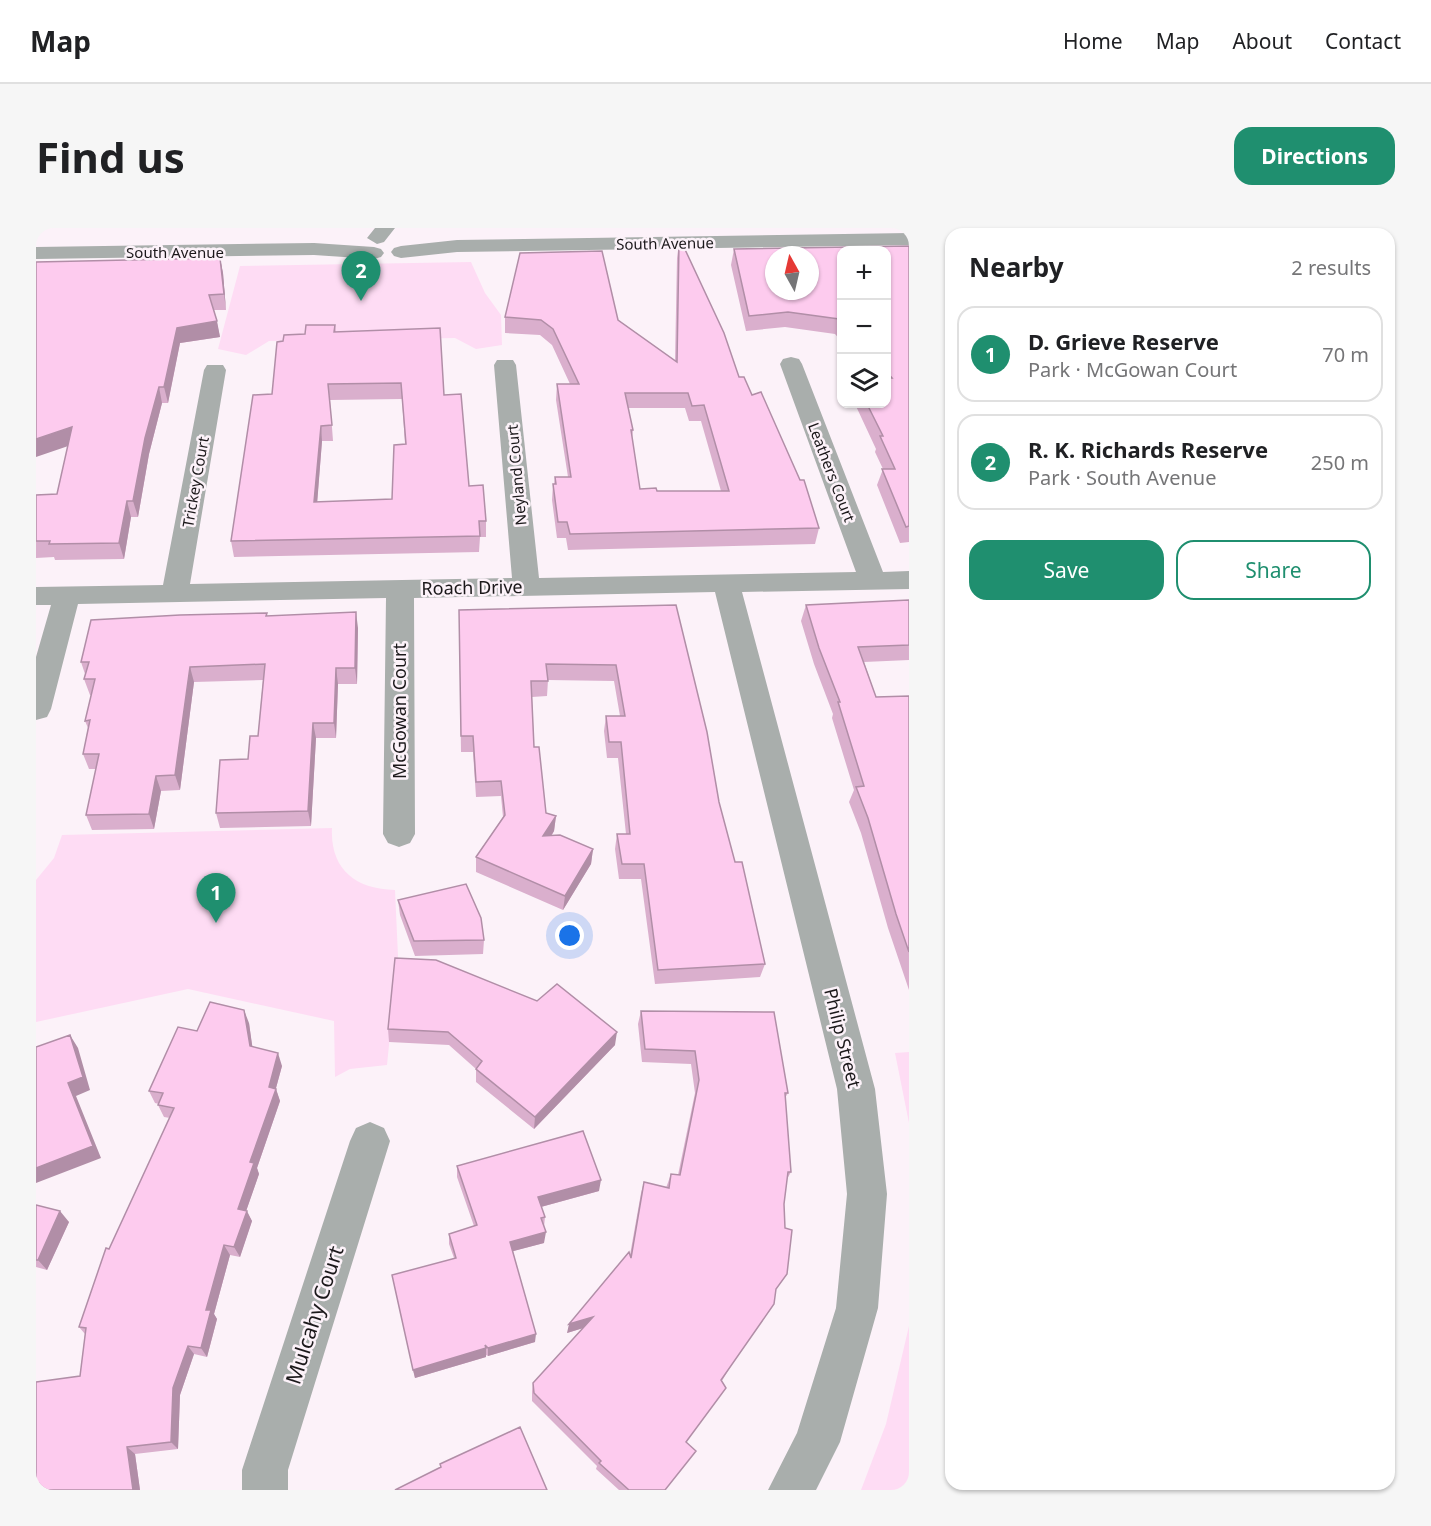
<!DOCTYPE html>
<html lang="en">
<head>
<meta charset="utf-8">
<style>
	body { margin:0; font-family:"Noto Sans",sans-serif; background:#f6f6f6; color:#202124 }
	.controls { position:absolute; right:18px; top:18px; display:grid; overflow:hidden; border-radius:12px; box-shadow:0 2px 4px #0004 }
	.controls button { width:54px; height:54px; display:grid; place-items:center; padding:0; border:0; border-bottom:2px solid #e0e0e0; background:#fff; color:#202124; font:30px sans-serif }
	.compass { position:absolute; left:729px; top:18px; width:54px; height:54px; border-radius:50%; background:#fff; box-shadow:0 2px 4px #0004; rotate:352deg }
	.you { position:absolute; left:534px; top:708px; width:21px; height:21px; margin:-15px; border:4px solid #fff; border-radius:50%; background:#1a73e8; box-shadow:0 0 0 9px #1a73e833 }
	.badge { display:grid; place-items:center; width:39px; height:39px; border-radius:50%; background:#1f8f6f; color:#fff; font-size:20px; font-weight:700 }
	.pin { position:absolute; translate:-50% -50px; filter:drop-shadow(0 2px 3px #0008) }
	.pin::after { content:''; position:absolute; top:32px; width:21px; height:18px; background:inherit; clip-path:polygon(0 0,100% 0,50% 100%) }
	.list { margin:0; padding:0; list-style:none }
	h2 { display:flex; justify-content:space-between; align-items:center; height:78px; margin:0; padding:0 24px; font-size:26px }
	h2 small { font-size:20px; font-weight:400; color:#757577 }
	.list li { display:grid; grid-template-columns:39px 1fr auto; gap:18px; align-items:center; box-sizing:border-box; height:96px; margin:0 12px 12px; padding:0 12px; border:2px solid #e0e0e0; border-radius:18px }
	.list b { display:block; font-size:22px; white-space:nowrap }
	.list p { margin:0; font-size:20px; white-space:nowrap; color:#757577 }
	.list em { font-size:20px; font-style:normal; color:#757577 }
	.actions { display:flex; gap:12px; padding:18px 24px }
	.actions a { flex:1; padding:14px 0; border:2px solid #1f8f6f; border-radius:18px; text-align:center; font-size:21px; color:#1f8f6f }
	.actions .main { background:#1f8f6f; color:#fff }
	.icon { flex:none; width:33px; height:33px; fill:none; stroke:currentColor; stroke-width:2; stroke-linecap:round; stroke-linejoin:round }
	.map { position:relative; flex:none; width:873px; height:1262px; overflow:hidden; border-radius:18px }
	header { display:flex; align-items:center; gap:36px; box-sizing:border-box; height:84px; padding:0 30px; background:#fff; border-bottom:2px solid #e0e0e0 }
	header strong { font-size:28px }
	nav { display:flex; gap:33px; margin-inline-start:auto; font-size:21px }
	.intro { display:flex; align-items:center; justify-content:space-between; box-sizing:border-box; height:144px; padding:0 36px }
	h1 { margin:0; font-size:42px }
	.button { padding:15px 27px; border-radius:18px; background:#1f8f6f; color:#fff; font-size:21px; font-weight:700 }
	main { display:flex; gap:36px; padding:0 36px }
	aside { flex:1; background:#fff; border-radius:18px; box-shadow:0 2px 4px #0004 }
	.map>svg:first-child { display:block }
</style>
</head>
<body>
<header>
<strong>Map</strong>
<nav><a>Home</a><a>Map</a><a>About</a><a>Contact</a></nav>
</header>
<div class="intro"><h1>Find us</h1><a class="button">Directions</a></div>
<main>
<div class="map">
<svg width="873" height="1262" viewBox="0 0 873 1262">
	<rect width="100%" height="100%" fill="#fcf2f9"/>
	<path fill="#fedcf4" d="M 435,34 L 449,65 L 465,87 L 466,117 L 440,121 L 419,110 L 233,113 L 210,127 L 182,121 L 204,38 Z
		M 296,600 C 294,641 319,661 359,662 L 362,728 L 351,837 L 314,841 L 299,849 L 298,793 L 152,761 L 0,794 L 0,652 L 18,630 L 26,607 Z
		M 873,824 L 873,895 L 859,825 Z
		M 873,1098 L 873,1262 L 825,1262 L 850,1196 Z"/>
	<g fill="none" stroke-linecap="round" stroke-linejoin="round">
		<path fill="#a9aeac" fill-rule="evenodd" d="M 339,0 L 359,0 L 348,14 L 341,16 L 331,10 Z
			M 873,5 L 873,17 L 421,24 L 365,30 L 358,28 L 355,24 L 358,20 L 365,18 L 421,12 Z
			M 278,15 L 338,19 L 345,21 L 348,25 L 345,29 L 338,31 L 278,27 L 0,31 L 0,19 Z
			M 755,129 L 763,131 L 766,136 L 847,344 L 873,343 L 873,361 L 706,364 L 839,861 L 851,966 L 842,1080 L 804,1214 L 780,1262 L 732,1262 L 761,1205 L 800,1080 L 811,966 L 801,861 L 679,364 L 378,370 L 379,606 L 374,615 L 363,619 L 352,615 L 347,606 L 350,370 L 42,376 L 15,481 L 11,489 L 0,492 L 0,429 L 15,377 L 0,377 L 0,359 L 127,357 L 168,142 L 171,137 L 187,137 L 190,142 L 154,356 L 476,350 L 458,137 L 461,132 L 477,132 L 480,137 L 503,350 L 820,344 L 744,136 L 747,131 Z
			M 334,894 L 348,900 L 354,913 L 252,1242 L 252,1262 L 206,1262 L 206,1242 L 314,913 L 320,900 Z"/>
	</g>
	<path fill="#daafcd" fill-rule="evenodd" d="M 643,15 L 703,149 L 716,167 L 783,300 L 779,316 L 532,322 L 530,310 L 521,310 L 516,272 L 517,256 L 518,256 L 519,249 L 532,249 L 520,172 L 521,156 L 534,156 L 516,117 L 504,107 L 469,105 L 469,89 L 582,92 L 639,133 L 641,30 ZM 592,180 L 649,180 L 653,193 L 665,193 L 685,263 L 621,263 L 604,261 L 596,210 L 597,202 Z
		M 873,18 L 873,314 L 864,315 L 841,257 L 847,241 L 839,224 L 840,221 L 819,176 L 850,176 L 850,22 L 806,22 L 806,114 L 799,106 L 749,99 L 710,103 L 695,37 L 698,21 Z
		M 184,30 L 187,45 L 190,82 L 178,82 L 184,109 L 144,115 L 132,175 L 126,175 L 113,226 L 102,289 L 95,289 L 88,331 L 19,332 L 18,329 L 0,330 L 0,267 L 21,266 L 32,218 Z
		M 299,97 L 300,104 L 408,167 L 433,258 L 450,293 L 450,309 L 444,309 L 443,324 L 198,329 L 195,313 L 236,166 L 247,113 ZM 366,171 L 369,216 L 356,271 L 281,274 L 286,213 L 297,213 L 294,172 Z
		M 873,372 L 873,432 L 828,434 L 840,469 L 873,468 L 873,762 L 852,700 L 825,605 L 813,574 L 818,562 L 796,490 L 797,486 L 778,436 L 765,393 L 770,377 Z
		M 640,377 L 683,574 L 699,634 L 729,736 L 724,749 L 619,756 L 605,651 L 583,651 L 579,621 L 581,606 L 590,606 L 582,530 L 571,530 L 568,503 L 570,488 L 584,488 L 578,453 L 512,452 L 511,468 L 496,469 L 498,519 L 510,585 L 520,588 L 518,603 L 516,607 L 557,621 L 555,636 L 527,682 L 440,644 L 440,629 L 467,589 L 465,568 L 440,569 L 437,524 L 425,524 L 423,382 Z
		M 231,388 L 322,400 L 321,456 L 302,456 L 300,510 L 280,510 L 275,598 L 184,600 L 180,585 L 212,531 L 222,508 L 227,452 L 158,454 L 144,562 L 125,563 L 118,601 L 56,602 L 50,587 L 60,541 L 53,541 L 47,526 L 52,500 L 49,493 L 55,467 L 54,467 L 48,451 L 49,446 L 45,434 Z
		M 362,672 L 448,712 L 447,726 L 379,728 L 364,687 Z
		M 359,730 L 579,817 L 498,901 L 440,854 L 440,841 L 413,817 L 353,814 L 352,801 Z
		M 605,783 L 752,865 L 749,870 L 755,944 L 751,951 L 748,976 L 740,1061 L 650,1214 L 629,1262 L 583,1262 L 560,1241 L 561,1238 L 496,1173 L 496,1163 L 497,1155 L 547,1100 L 531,1105 L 594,1027 L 605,965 L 608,954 L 630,960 L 635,946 L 642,947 L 659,865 L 655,836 L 606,834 L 602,796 Z
		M 213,795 L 216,818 L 246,838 L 240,860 L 240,861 L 244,873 L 221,940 L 223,946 L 210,983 L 216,993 L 204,1029 L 194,1027 L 178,1086 L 181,1091 L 171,1129 L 158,1126 L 144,1167 L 142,1221 L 99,1226 L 104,1262 L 0,1262 L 44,1148 L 49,1106 L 43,1099 L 73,1021 L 134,890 L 128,889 L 122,877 L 123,876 L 119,875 L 113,863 L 161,803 Z
		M 421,938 L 563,963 L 505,979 L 509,989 L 508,999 L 508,1015 L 477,1023 L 499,1114 L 452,1128 L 450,1127 L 450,1129 L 379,1150 L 358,1057 L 418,1030 L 413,1016 L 413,1006 L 438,998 L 421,949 Z
		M 0,977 L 33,994 L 11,1042 L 0,1039 Z"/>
	<path fill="#b18ea7" d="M 184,30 L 187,45 L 190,82 L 188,66 Z
		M 181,93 L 184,109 L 144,115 L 132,175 L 128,159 L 141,100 Z
		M 123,159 L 126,175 L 113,226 L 102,289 L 97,273 L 109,210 Z
		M 285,198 L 286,213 L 280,290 L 278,274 Z
		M 36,199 L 41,215 L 0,229 L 0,211 Z
		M 91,273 L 95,289 L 88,331 L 83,315 Z
		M 320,384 L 322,400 L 321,456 L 319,440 Z
		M 154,439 L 158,454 L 144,562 L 139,547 Z
		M 300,440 L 302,456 L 300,510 L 298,495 Z
		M 277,495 L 280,510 L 275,598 L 272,583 Z
		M 120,548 L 125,563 L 118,601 L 113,586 Z
		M 520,588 L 518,603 L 506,622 L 507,608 Z
		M 557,621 L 555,636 L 527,682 L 529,668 Z
		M 208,782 L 213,795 L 218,830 L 214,818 Z
		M 581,804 L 579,817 L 498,901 L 499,889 Z
		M 34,807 L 42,820 L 54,862 L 40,868 L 65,930 L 0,955 L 0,940 L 32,855 Z
		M 242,825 L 246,838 L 237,871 L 233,859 Z
		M 240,861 L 244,873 L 221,940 L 223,946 L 207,992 L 202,981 L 214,934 Z
		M 565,952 L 563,963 L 501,980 L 502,969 Z
		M 24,983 L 33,994 L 11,1042 L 2,1032 Z
		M 211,983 L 216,993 L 204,1029 L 198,1019 Z
		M 510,1004 L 508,1015 L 474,1024 L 474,1014 Z
		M 188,1017 L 194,1027 L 178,1086 L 181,1091 L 171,1129 L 165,1120 L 170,1082 Z
		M 557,1089 L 554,1098 L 531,1105 L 533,1096 Z
		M 500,1106 L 499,1114 L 452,1128 L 452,1120 Z
		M 152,1118 L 158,1126 L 144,1167 L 142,1221 L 135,1214 L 137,1160 Z
		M 450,1120 L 450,1129 L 379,1150 L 377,1142 Z
		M 91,1219 L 99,1226 L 104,1262 L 97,1262 Z"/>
	<path fill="#fdcbee" stroke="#b18ea7" stroke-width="1.5" fill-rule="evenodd" d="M 643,15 L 646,15 L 688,105 L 703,149 L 708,149 L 716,167 L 725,164 L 764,252 L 768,252 L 783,300 L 534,306 L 531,294 L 522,294 L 517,256 L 520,256 L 519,249 L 535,249 L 521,156 L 543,156 L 517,101 L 505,92 L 469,89 L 484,25 L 566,23 L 582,92 L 641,134 ZM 589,165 L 652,165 L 656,178 L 668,177 L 693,263 L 621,263 L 620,260 L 604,261 L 595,202 L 597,202 Z
		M 873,18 L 873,298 L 870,299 L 846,241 L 859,241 L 844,208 L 847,208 L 831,176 L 850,176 L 850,150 L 856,150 L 850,143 L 850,22 L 806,22 L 806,94 L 803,91 L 752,84 L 713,88 L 698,21 ZM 738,27 L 774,27 L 774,63 L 738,63 Z
		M 184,30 L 188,66 L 173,67 L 181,93 L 141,100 L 128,159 L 123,159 L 109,210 L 97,273 L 91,273 L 83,315 L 13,316 L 14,313 L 0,313 L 0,267 L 21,266 L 36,199 L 0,211 L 0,34 Z
		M 270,97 L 299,97 L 298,104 L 404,100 L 408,167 L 425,166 L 433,258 L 447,257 L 450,293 L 443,293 L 444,308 L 195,313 L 217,167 L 236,166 L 241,114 L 247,113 L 248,107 L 269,106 ZM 365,155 L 370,216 L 358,217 L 356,271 L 278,274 L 285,198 L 296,197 L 292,156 Z
		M 873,372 L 873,417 L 822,419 L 840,469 L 873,468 L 873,724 L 860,686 L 832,590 L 820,559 L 828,558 L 802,474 L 804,474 L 783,420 L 770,377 Z
		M 640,377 L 671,504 L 683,574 L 699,634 L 706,634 L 729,736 L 622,742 L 608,636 L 586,636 L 581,606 L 594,606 L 585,514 L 573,514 L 570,488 L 589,488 L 580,437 L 510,436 L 512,453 L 495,453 L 498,519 L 503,519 L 510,585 L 520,588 L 507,608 L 524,607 L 557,621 L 529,668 L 440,629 L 469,587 L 465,553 L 440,554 L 437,508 L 425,508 L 423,382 Z
		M 320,384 L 319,440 L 300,440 L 298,495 L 277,495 L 272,583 L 180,585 L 184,532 L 212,531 L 214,508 L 222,508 L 229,436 L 154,439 L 139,547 L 120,548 L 113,586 L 50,587 L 63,526 L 47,526 L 54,492 L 49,493 L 59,451 L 48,451 L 53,434 L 45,434 L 55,392 L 144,387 L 231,385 L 230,388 Z
		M 430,656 L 445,690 L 448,712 L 378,713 L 362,672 Z
		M 359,730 L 400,732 L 501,773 L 521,756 L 581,804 L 499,889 L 440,841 L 446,833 L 412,804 L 352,801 Z
		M 174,774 L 208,782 L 214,818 L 242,825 L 233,859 L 240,861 L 214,934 L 218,935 L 202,981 L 211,983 L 198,1019 L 188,1017 L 170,1082 L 175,1082 L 165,1120 L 152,1118 L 137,1160 L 135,1214 L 91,1219 L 97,1262 L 0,1262 L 0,1154 L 44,1148 L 50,1100 L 43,1099 L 70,1020 L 73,1021 L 138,880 L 122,877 L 127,865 L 113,863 L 142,799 L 161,803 Z
		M 605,783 L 738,784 L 752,865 L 749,865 L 755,944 L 752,944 L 748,976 L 749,1000 L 756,1002 L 751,1046 L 740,1061 L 738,1076 L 685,1152 L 690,1160 L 650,1214 L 660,1223 L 629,1262 L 593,1262 L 563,1235 L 565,1233 L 498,1165 L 497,1155 L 557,1089 L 533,1096 L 593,1024 L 595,1030 L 608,954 L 633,960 L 635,946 L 644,947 L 663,852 L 659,823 L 609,821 Z
		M 34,807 L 47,849 L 32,855 L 57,918 L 0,940 L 0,819 Z
		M 547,903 L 565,952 L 502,969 L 509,989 L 505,990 L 510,1004 L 474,1014 L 500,1106 L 452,1120 L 449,1117 L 450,1120 L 377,1142 L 356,1047 L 420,1030 L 413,1006 L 441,997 L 421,938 Z
		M 0,977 L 24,983 L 2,1032 L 0,1032 Z
		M 484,1199 L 511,1262 L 359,1262 L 405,1239 L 404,1236 Z"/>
	<g text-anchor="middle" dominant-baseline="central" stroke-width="5" stroke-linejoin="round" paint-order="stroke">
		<g font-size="15" fill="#1b181a" stroke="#fcf2f9">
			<text transform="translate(629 15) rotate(-1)">South Avenue</text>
			<text x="139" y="24">South Avenue</text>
			<text transform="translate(796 244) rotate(69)">Leathers Court</text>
			<text transform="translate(480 247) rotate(-95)">Neyland Court</text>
			<text transform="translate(159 254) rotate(-80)">Trickey Court</text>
		</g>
		<g font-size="18" fill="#1b181a" stroke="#fcf2f9">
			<text transform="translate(436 359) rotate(-1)">Roach Drive</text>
			<text transform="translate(363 483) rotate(-90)">McGowan Court</text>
			<text transform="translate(807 810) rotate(76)">Philip Street</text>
		</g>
		<g font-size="21" fill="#1b181a" stroke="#fcf2f9">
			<text transform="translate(278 1087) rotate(-72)">Mulcahy Court</text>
		</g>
	</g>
</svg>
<div class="controls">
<button>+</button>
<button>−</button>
<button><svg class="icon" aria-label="layers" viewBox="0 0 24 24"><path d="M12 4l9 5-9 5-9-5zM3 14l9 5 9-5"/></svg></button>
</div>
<svg class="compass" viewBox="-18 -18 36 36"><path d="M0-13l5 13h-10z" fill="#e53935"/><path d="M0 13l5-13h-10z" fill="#757577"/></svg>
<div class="you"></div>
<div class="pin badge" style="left:180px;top:695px">1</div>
<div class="pin badge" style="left:325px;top:73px">2</div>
</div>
<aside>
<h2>Nearby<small>2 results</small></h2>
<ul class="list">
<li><span class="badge">1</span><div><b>D. Grieve Reserve</b><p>Park · McGowan Court</p></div><em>70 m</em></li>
<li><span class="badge">2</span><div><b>R. K. Richards Reserve</b><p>Park · South Avenue</p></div><em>250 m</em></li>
</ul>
<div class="actions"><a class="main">Save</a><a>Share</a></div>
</aside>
</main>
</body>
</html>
